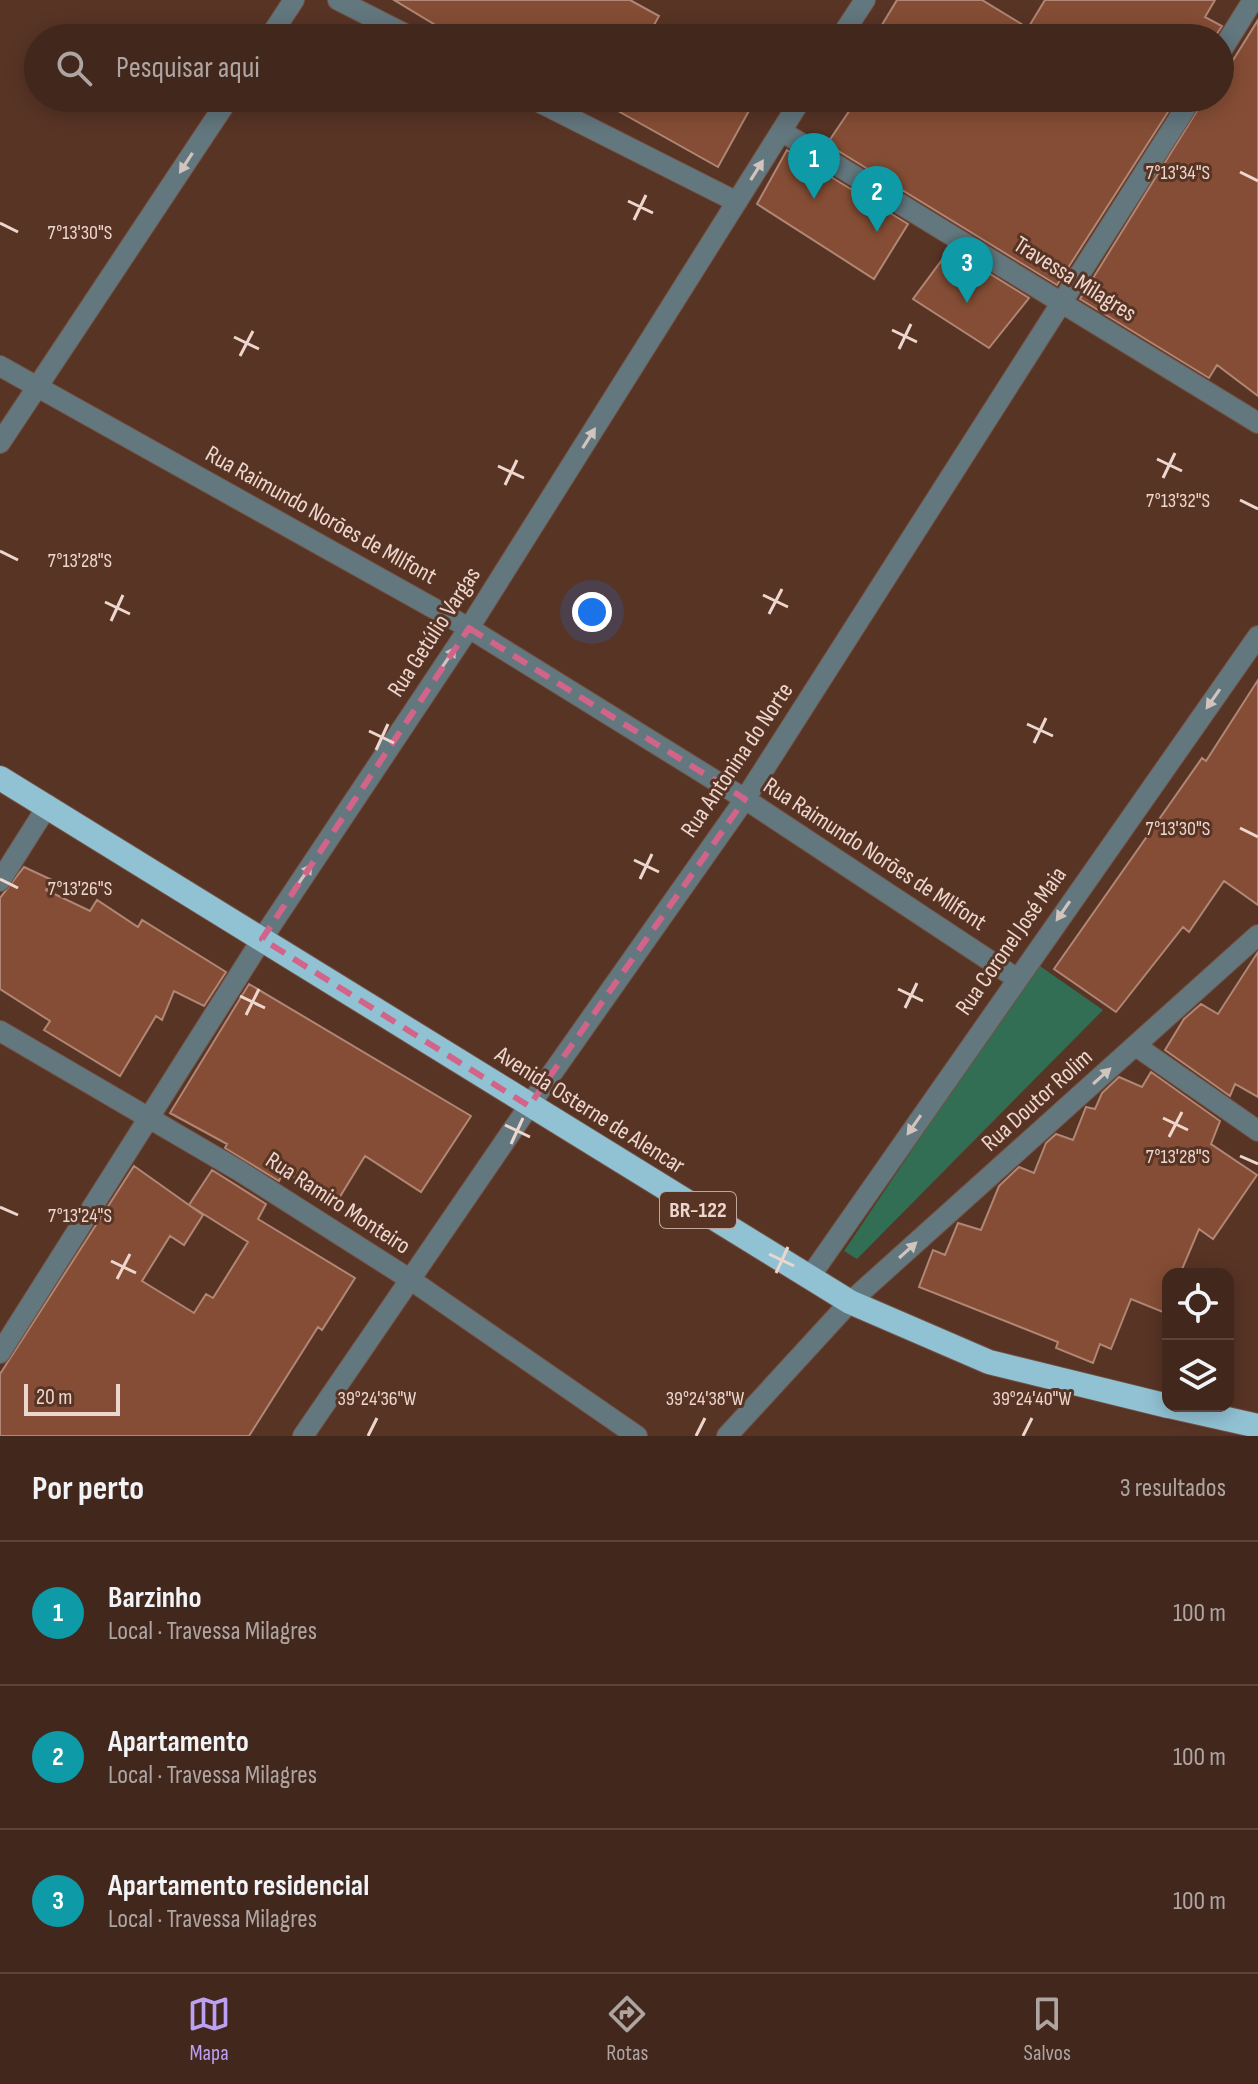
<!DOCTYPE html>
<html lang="pt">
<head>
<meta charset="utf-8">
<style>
	body { margin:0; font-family:"Sofia Sans Condensed",sans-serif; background:#4c3329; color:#f1f3f6 }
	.controls { position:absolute; right:24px; bottom:24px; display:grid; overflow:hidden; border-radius:16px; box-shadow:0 4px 20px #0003 }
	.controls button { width:72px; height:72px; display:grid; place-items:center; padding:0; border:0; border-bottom:2px solid #5a443b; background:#42271c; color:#f1f3f6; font:40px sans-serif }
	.scale { position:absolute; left:24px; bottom:20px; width:96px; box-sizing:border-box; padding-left:8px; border:4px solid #edd6cd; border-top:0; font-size:22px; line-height:28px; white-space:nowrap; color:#edd6cd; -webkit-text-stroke:6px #583425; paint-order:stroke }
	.you { position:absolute; left:592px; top:612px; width:28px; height:28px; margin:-20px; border:6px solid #fff; border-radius:50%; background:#1a73e8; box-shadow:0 0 0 12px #1a73e833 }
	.badge { display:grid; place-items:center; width:52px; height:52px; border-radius:50%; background:#bca0f2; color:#fff; font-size:26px; font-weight:700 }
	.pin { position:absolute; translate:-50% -66px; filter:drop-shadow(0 2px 4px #0008) }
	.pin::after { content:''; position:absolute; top:42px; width:28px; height:24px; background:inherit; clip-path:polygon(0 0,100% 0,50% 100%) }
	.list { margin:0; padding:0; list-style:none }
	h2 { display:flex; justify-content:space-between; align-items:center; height:104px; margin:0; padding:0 32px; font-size:34px }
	h2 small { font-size:26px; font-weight:400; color:#aea5a3 }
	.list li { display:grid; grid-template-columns:52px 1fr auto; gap:24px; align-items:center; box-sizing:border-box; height:144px; padding:0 32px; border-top:2px solid #5a443b }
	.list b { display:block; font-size:30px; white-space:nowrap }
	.list p { margin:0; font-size:26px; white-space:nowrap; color:#aea5a3 }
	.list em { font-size:26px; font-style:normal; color:#aea5a3 }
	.icon { flex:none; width:44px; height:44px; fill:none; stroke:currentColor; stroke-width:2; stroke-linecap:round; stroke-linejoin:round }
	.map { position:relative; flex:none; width:1258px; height:1436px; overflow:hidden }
	.search { position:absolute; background:#42271c; box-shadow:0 4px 20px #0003; left:24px; right:24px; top:24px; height:88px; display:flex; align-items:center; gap:20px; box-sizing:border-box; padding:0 28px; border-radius:44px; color:#aea5a3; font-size:30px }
	.sheet { height:536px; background:#42271c }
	nav { display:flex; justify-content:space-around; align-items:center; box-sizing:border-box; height:112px; border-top:2px solid #5a443b; background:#42271c; font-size:22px; color:#aea5a3 }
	nav a { display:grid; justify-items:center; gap:4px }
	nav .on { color:#bca0f2 }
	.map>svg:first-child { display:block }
</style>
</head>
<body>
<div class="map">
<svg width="1258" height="1436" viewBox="0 0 1258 1436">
	<rect width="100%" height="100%" fill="#583425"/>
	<path fill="#316e54" d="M 1037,964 L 1103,1010 L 857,1259 L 844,1251 Z"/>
	<path fill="#854d35" stroke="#b08675" stroke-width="2" d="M 394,0 L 630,0 L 659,16 L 647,38 L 457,38 Z
		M 897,0 L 982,0 L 1028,28 L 1045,0 L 1215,0 L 1205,17 L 1222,26 L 1214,38 L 874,38 Z
		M 1258,20 L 1258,396 L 1217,365 L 1209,378 L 1080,299 L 1205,98 L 1220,98 L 1220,81 Z
		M 595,98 L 756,98 L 718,167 Z
		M 858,98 L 1177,98 L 1057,285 L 827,144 Z
		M 787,150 L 908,224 L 874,279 L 757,204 Z
		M 950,249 L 1029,298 L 989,348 L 913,299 Z
		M 1258,680 L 1258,905 L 1224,881 L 1189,932 L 1183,927 L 1116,1012 L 1054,969 L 1202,758 L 1206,761 Z
		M 24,867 L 52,880 L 46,890 L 90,911 L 97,900 L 138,927 L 142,920 L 226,972 L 204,1006 L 174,991 L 162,1020 L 156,1016 L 120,1076 L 44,1030 L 50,1021 L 0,989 L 0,898 Z
		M 1258,952 L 1258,1097 L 1235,1084 L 1230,1096 L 1165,1050 L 1184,1019 L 1201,1004 L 1218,1014 Z
		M 249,984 L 471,1116 L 421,1192 L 365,1156 L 336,1203 L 284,1171 L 279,1181 L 225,1148 L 227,1144 L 170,1113 Z
		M 1151,1072 L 1220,1121 L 1211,1144 L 1257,1175 L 1213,1239 L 1199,1229 L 1180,1274 L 1168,1274 L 1168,1314 L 1131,1299 L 1111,1349 L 1100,1344 L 1093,1363 L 1056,1348 L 1058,1342 L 919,1287 L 933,1250 L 945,1255 L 958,1223 L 981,1230 L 999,1186 L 1019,1167 L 1034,1173 L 1046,1143 L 1056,1134 L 1073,1140 L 1086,1107 L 1095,1109 L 1102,1093 L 1119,1077 L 1142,1087 Z
		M 134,1166 L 203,1215 L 184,1245 L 170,1236 L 142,1281 L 194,1313 L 206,1294 L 213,1298 L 248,1242 L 189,1205 L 212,1170 L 266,1204 L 258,1219 L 355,1278 L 322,1330 L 318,1327 L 249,1436 L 0,1436 L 0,1374 Z"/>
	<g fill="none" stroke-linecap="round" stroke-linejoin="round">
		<g stroke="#735143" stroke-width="22">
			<path id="minor" d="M 338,0 L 413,38
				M 269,38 L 294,0
				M 840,38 L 865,0
				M 1220,53 L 1253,0
				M 531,98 L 737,202
				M 781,131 L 1258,423
				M 0,366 L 469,628 L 745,799 L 1016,978
				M 0,443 L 229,98
				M 0,881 L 48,805
				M 0,1031 L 238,1170 L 411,1280 L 637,1436
				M 1136,1046 L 1258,1131
				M 809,1278 L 1258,636
				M 0,1353 L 262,939 L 469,628 L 802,98
				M 303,1436 L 529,1106 L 745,799 L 1192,98
				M 727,1436 L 850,1302 L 1258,935"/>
		</g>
		<g stroke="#735143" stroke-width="26">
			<path id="highway" d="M 0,778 L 850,1302 L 989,1362 L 1168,1406
				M 1169,1406 L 1258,1426"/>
		</g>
		<use href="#minor" stroke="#63777e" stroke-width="20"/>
		<use href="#highway" stroke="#91c2d4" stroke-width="24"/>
	</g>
	<defs><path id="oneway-solid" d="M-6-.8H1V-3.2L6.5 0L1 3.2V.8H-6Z" transform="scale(2)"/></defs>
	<g fill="#d1c3bd">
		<use href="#oneway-solid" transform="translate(186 163) rotate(123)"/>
		<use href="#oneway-solid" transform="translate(757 170) rotate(-58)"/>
		<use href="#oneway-solid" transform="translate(589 438) rotate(-58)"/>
		<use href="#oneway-solid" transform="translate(449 657) rotate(-56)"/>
		<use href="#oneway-solid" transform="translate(1213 699) rotate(125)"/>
		<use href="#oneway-solid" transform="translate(305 874) rotate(-56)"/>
		<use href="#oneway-solid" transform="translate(1063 911) rotate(125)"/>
		<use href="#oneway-solid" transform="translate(1102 1076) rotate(-42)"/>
		<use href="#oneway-solid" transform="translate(914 1125) rotate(125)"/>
		<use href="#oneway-solid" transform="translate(908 1250) rotate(-42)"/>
	</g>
	<path fill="none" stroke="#d36489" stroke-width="6" stroke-dasharray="16 10" stroke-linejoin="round" d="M 469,628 L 745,799 L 529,1106 L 262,939 Z"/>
	<path fill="none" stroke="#edd6cd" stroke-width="3" d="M 1240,172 L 1258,181M 628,201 L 653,213M 634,220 L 646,195M 0,223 L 18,232M 892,330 L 917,342M 234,337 L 259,349M 899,349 L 911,324M 240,356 L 253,331M 1157,459 L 1182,471M 498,466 L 524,478M 1163,478 L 1175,453M 505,485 L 517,460M 1240,500 L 1258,509M 0,551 L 18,560M 763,595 L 788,607M 105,602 L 130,614M 769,614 L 782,589M 111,621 L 123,595M 1027,724 L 1053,736M 369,731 L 394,743M 1034,743 L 1046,718M 376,750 L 388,724M 1240,828 L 1258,837M 634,860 L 659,872M 0,879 L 18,888M 640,879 L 652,854M 898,989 L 923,1001M 240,996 L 265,1008M 905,1008 L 917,983M 246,1015 L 259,989M 1163,1118 L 1188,1130M 505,1125 L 530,1137M 1169,1137 L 1182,1112M 511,1144 L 523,1118M 1240,1156 L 1258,1164M 0,1207 L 18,1215M 769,1254 L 794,1266M 111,1261 L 136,1273M 776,1273 L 788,1247M 117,1279 L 130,1254M 368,1436 L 377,1418M 696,1436 L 705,1418M 1023,1436 L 1032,1418"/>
	<g text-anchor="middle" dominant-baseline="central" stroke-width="6" stroke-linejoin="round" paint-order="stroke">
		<rect fill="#583425" stroke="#c0a59b" stroke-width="2" x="660" y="1192" width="76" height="36" rx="6"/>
		<g font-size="22" font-weight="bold" fill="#edd6cd">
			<text x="698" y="1210">BR-122</text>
		</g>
		<g font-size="24" fill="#edd6cd" stroke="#583425">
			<text transform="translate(1075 279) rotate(32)">Travessa Milagres</text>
			<text transform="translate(321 515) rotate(29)">Rua Raimundo Norões de MIlfont</text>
			<text transform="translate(434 632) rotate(-57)">Rua Getúlio Vargas</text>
			<text transform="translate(737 760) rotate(-56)">Rua Antonina do Norte</text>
			<text transform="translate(875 854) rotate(33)">Rua Raimundo Norões de MIlfont</text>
			<text transform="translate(1011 941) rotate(-55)">Rua Coronel José Maia</text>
			<text transform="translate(1037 1100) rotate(-42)">Rua Doutor Rolim</text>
			<text transform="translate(590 1110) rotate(32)">Avenida Osterne de Alencar</text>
			<text transform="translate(338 1203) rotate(33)">Rua Ramiro Monteiro</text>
		</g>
	</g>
	<g font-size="20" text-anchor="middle" fill="#edd6cd" stroke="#583425" stroke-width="6" stroke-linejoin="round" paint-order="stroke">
		<text x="1178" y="179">7°13'34"S</text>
		<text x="80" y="239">7°13'30"S</text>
		<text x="1178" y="507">7°13'32"S</text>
		<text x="80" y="567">7°13'28"S</text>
		<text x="1178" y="835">7°13'30"S</text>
		<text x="80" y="895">7°13'26"S</text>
		<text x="1178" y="1163">7°13'28"S</text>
		<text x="80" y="1222">7°13'24"S</text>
		<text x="377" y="1405">39°24'36"W</text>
		<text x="705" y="1405">39°24'38"W</text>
		<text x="1032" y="1405">39°24'40"W</text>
	</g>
</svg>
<div class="controls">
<button><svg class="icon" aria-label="locate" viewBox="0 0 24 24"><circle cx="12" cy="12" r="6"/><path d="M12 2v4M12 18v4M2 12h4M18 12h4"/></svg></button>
<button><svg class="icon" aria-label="layers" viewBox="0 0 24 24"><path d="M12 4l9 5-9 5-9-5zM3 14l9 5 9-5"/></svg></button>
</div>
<div class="scale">20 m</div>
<div class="you"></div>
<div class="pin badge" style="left:814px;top:199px;background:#0f9aa8">1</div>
<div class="pin badge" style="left:877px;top:232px;background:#0f9aa8">2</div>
<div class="pin badge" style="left:967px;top:303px;background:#0f9aa8">3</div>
<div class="search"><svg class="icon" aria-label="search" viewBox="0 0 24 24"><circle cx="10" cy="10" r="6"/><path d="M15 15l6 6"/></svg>Pesquisar aqui</div>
</div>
<section class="sheet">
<h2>Por perto<small>3 resultados</small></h2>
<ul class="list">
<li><span class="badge" style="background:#0f9aa8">1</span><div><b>Barzinho</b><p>Local · Travessa Milagres</p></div><em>100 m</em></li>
<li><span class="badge" style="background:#0f9aa8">2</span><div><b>Apartamento</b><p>Local · Travessa Milagres</p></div><em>100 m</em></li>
<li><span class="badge" style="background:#0f9aa8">3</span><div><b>Apartamento residencial</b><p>Local · Travessa Milagres</p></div><em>100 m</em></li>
</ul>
</section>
<nav>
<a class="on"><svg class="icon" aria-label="map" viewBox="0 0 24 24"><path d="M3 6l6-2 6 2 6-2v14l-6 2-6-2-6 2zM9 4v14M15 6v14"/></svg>Mapa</a>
<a><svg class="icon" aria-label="directions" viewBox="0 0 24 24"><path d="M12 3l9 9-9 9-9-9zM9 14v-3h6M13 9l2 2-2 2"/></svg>Rotas</a>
<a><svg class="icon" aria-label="saved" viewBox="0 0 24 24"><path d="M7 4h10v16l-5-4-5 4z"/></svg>Salvos</a>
</nav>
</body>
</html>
